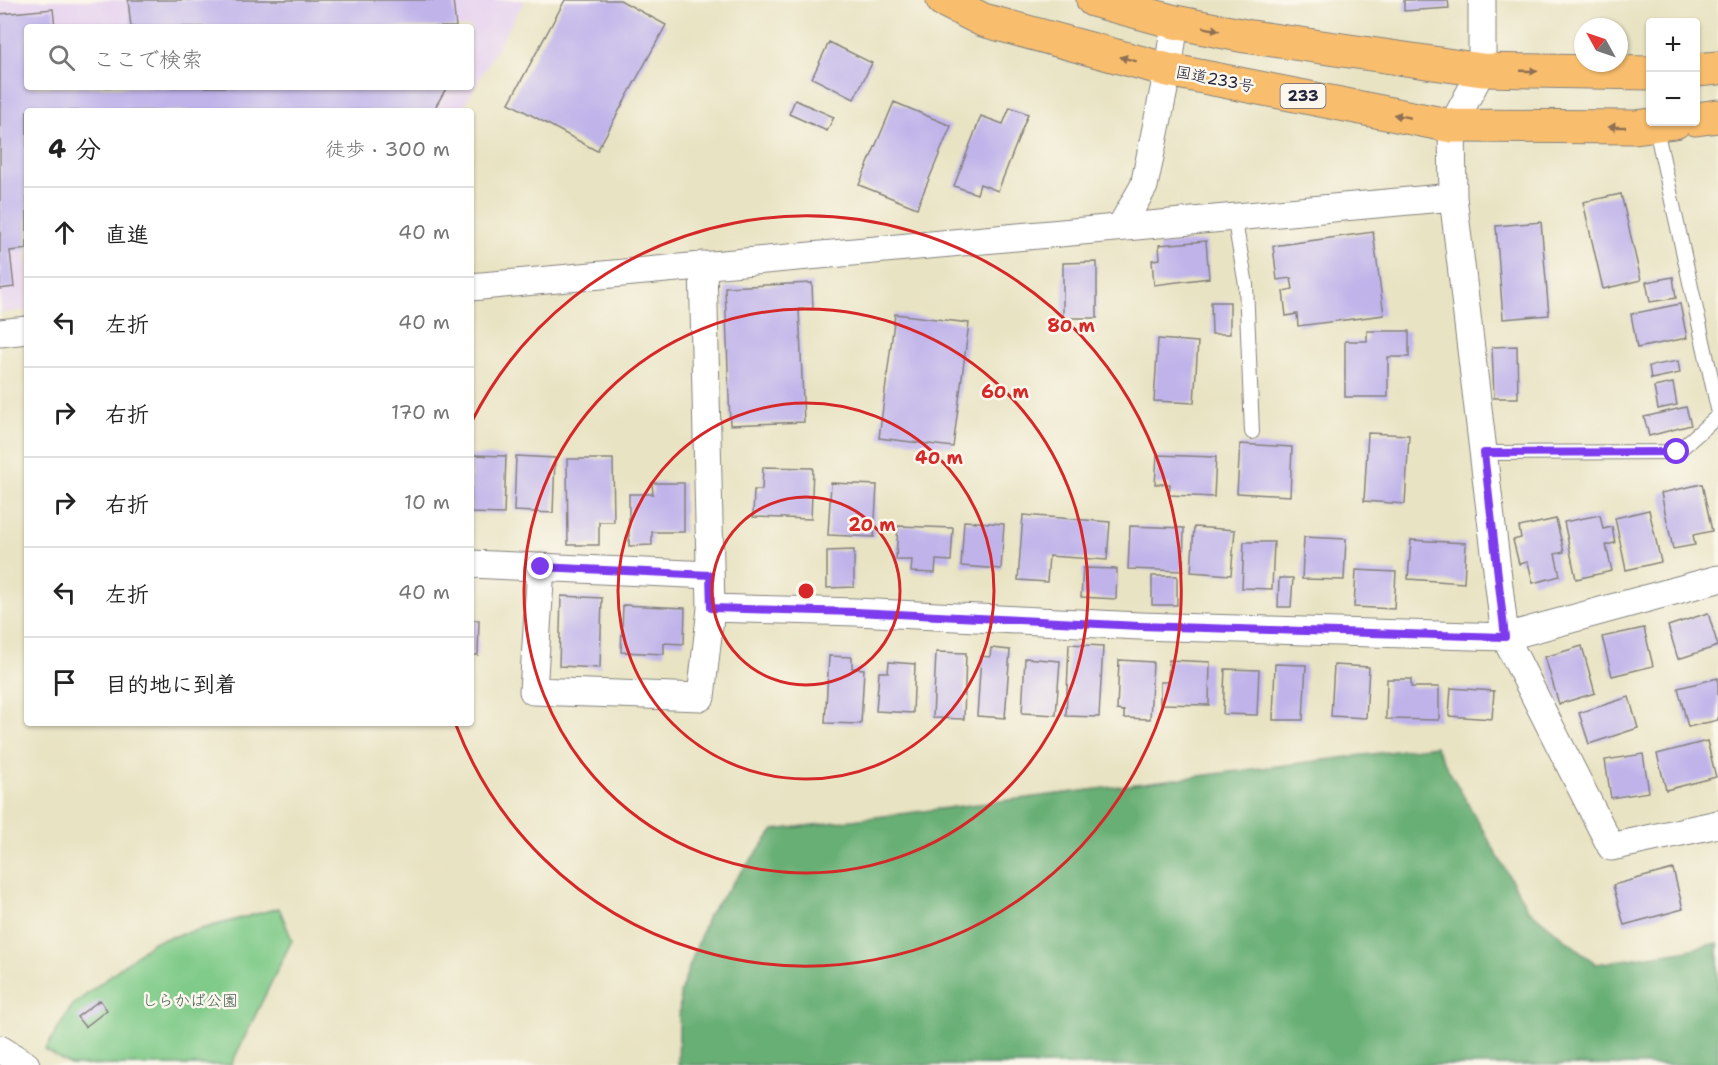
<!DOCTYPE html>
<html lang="ja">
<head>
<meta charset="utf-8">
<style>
	body { margin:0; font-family:"Shantell Sans","Klee One",sans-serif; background:#f6f6f6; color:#222 }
	.controls { position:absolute; right:18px; top:18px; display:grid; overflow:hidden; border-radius:6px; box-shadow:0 2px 4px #0004 }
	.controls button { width:54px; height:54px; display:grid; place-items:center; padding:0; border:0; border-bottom:2px solid #e0e0e0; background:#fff; color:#222; font:30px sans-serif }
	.compass { position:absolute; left:1574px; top:18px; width:54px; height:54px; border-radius:50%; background:#fff; box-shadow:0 2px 4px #0004; rotate:310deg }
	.stop { position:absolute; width:18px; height:18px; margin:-14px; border:4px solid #7c3aed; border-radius:50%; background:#fff }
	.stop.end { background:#7c3aed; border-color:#fff; box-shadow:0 2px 6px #0008 }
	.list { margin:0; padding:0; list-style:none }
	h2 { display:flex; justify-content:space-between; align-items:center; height:78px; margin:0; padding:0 24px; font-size:26px }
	h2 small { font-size:20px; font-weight:400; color:#767676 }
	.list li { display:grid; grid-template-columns:39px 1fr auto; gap:18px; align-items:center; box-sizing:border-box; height:90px; padding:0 24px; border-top:2px solid #e0e0e0 }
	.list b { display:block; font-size:22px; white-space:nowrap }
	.list em { font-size:20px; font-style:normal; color:#767676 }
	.icon { flex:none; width:33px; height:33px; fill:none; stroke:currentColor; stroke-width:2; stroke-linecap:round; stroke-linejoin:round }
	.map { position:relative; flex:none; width:1718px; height:1065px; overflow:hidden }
	.search { position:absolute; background:#fff; box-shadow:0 2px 4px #0004; left:24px; top:24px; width:450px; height:66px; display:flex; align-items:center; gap:15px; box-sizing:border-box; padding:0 21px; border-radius:6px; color:#767676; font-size:22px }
	.panel { position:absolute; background:#fff; box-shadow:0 2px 4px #0004; left:24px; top:108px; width:450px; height:618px; border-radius:6px }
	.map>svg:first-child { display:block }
</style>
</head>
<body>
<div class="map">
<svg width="1718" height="1065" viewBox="0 0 1718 1065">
	<rect width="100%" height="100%" fill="#fbf7ec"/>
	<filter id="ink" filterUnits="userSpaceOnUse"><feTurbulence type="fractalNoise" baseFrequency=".0167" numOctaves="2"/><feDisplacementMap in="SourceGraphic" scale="12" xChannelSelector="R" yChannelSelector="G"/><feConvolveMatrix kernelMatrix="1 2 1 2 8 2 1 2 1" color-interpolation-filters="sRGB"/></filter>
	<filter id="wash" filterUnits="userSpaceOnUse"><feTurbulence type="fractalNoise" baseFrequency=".008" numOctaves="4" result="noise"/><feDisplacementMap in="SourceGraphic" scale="24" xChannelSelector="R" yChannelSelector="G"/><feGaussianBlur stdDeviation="1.35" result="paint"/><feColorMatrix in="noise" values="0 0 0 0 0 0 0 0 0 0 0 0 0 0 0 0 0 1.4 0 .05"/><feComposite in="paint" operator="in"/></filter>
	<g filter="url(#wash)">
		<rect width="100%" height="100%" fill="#e8e3c2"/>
		<path fill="#e6d2f0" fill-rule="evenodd" d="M 0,0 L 525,0 L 461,111 L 27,111 L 27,310 L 0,313 ZM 27,27 L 471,27 L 471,87 L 27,87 Z"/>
		<path fill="#80cb89" stroke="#517662" stroke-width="1.5" d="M 279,908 L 292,940 L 231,1065 L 70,1065 L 45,1050 L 72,1006 L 153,942 Z"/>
		<path fill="#68af75" stroke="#456858" stroke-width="1.5" d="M 1435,746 L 1528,909 L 1596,964 L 1683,951 L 1718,943 L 1718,1065 L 678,1065 L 680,993 L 708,915 L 774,830 Z"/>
		<g id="blocks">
			<path fill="#bfb3ea" d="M 128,0 L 453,0 L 456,27 L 131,27 Z
				M 565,0 L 620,0 L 666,25 L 597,151 L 509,103 Z
				M 1404,0 L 1448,0 L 1449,8 L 1404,11 Z
				M 53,9 L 55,27 L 27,27 L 27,87 L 447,87 L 433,111 L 27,111 L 27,249 L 10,251 L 14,287 L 0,289 L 0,14 Z
				M 829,42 L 872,63 L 854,99 L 812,78 Z
				M 795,100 L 834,117 L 827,131 L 789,114 Z
				M 894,102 L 951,126 L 917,208 L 859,185 Z
				M 1010,107 L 1028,114 L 998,191 L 980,184 L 977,194 L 954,186 L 981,116 L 1003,124 Z
				M 1621,194 L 1641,280 L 1603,289 L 1583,202 Z
				M 1541,222 L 1549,315 L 1503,319 L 1496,226 Z
				M 1373,232 L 1384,315 L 1298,326 L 1297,314 L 1286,316 L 1283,291 L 1293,289 L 1291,278 L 1277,280 L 1273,246 Z
				M 1206,241 L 1209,278 L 1154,285 L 1152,260 L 1160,259 L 1159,245 Z
				M 1097,262 L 1097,318 L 1063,318 L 1063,263 Z
				M 1673,277 L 1676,298 L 1650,302 L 1646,282 Z
				M 812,283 L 813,309 L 799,309 L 804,422 L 730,425 L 725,287 Z
				M 1211,302 L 1230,302 L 1230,334 L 1212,334 Z
				M 1680,304 L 1687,338 L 1637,348 L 1631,314 Z
				M 895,314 L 969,323 L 953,447 L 879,438 Z
				M 1367,331 L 1409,331 L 1409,357 L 1388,357 L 1388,397 L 1345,397 L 1345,341 L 1367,341 Z
				M 1158,339 L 1198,342 L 1194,403 L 1154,401 Z
				M 1517,346 L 1518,398 L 1494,398 L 1492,347 Z
				M 1678,361 L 1680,373 L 1651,379 L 1649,366 Z
				M 1673,383 L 1677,405 L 1658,409 L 1654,387 Z
				M 1686,407 L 1691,425 L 1649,436 L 1644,417 Z
				M 1368,433 L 1409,435 L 1405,504 L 1364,501 Z
				M 1240,444 L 1292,447 L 1290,496 L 1237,493 Z
				M 471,455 L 506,456 L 504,514 L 471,513 Z
				M 1157,455 L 1216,457 L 1214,497 L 1169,495 L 1170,484 L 1155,484 Z
				M 516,456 L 555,458 L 553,513 L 514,511 Z
				M 567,459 L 613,459 L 614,522 L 599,522 L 599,545 L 568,545 Z
				M 763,467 L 813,468 L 811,519 L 753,517 L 754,490 L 762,490 Z
				M 652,483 L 684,483 L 684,532 L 652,532 L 652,545 L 629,546 L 629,494 L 653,494 Z
				M 831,483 L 877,485 L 874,537 L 828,535 Z
				M 1702,484 L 1712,531 L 1693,535 L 1695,545 L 1673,549 L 1661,493 Z
				M 1649,510 L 1661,562 L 1626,570 L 1615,518 Z
				M 1023,515 L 1110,522 L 1107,560 L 1049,556 L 1047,582 L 1018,580 Z
				M 1600,515 L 1603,529 L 1612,527 L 1615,543 L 1606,545 L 1612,571 L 1576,579 L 1564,522 Z
				M 1556,519 L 1564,552 L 1555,554 L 1560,576 L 1533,583 L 1528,562 L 1519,564 L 1513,540 L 1521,538 L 1519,527 Z
				M 964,521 L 1004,524 L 1001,569 L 961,566 Z
				M 898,526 L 953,528 L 951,561 L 936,560 L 935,573 L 911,572 L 912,560 L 896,560 Z
				M 1130,526 L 1184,528 L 1183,571 L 1128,569 Z
				M 1194,527 L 1235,530 L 1231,575 L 1191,572 Z
				M 1304,537 L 1346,539 L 1344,580 L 1302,579 Z
				M 1411,540 L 1466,543 L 1464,583 L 1408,579 Z
				M 1244,542 L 1274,542 L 1272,589 L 1242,588 Z
				M 854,550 L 854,587 L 827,588 L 827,551 Z
				M 1083,568 L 1117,569 L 1116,599 L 1081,597 Z
				M 1356,570 L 1396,572 L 1394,609 L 1354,607 Z
				M 1152,576 L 1177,576 L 1177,605 L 1152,605 Z
				M 1279,578 L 1293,578 L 1291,607 L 1278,607 Z
				M 561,596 L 602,598 L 600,668 L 559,666 Z
				M 623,605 L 685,608 L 684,644 L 664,643 L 664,654 L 621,652 Z
				M 1708,613 L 1718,646 L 1678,659 L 1668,626 Z
				M 471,620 L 479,620 L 478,655 L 471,655 Z
				M 1644,628 L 1653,666 L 1612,676 L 1602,637 Z
				M 1069,644 L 1103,646 L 1099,717 L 1066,716 Z
				M 1582,646 L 1595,693 L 1559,704 L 1545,657 Z
				M 991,648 L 1010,650 L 1005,718 L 977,716 L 981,656 L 990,657 Z
				M 936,652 L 966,653 L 964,719 L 933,718 Z
				M 829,656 L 852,657 L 852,668 L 864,669 L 861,724 L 825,723 Z
				M 1025,658 L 1060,661 L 1056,715 L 1022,713 Z
				M 1119,660 L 1153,662 L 1150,719 L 1124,718 L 1124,711 L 1117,710 Z
				M 1169,660 L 1210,662 L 1209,705 L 1160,704 L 1160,682 L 1168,682 Z
				M 889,662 L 915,664 L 913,713 L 876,711 L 879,672 L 888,672 Z
				M 1275,664 L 1306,665 L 1303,720 L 1273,720 Z
				M 1334,665 L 1369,667 L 1366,718 L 1331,716 Z
				M 1225,669 L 1259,670 L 1257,715 L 1223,714 Z
				M 1718,678 L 1718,720 L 1688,727 L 1678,688 Z
				M 1387,679 L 1411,679 L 1411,687 L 1439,687 L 1439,720 L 1386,719 Z
				M 1451,688 L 1494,691 L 1492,719 L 1449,716 Z
				M 1629,697 L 1638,728 L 1589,744 L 1579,713 Z
				M 1707,741 L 1716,777 L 1666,790 L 1657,754 Z
				M 1643,754 L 1649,792 L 1611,798 L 1605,760 Z
				M 1673,869 L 1683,909 L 1624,925 L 1613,885 Z
				M 100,1000 L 107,1010 L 85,1027 L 77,1017 Z"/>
		</g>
	</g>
	<g filter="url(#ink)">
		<use href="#blocks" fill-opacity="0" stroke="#85827e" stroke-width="1.5"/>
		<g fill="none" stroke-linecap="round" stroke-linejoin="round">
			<g stroke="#85827e" stroke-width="16">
				<path id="service" d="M 1655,124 L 1718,409
					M 1234,216 L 1246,285 L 1252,432
					M 1483,453 L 1677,452 L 1718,416"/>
			</g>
			<g stroke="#85827e" stroke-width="29">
				<path id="minor" d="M 1482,0 L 1482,70 L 1452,126 L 1453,197 L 1505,637 L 1611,847 L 1718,824
					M 1121,226 L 1144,186 L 1168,70 L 1175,22
					M 703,265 L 711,608 L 856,612 L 1139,626 L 1505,637 L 1718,579
					M 471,287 L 1453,197
					M 0,333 L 27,330
					M 471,564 L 710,575
					M 541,567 L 533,691 L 701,697 L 711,608
					M 0,1049 L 26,1065"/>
			</g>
			<g stroke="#85827e" stroke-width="35">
				<path id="trunk" d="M 943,0 L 983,20 L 1168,70 L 1452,126 L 1635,127 L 1675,122
					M 1093,0 L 1175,22 L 1245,36 L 1482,70 L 1650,73
					M 1696,70 L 1718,68
					M 1696,119 L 1718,116"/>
			</g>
			<use href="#service" stroke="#fff" stroke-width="14"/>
			<use href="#minor" stroke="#fff" stroke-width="27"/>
			<use href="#trunk" stroke="#f9be6d" stroke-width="33"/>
		</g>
		<defs><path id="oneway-solid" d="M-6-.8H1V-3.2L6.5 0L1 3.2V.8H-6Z" transform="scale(1.5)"/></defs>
		<g fill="#8e7054">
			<use href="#oneway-solid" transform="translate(1211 29) rotate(11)"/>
			<use href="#oneway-solid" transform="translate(1128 59) rotate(-165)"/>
			<use href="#oneway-solid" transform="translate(1529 71) rotate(2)"/>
			<use href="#oneway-solid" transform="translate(1402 116) rotate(-169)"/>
			<use href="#oneway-solid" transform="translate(1617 127) rotate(-180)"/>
		</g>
	</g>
	<g fill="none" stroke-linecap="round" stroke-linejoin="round" filter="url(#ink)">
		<path stroke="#7c3aed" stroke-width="8" d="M 541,567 L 710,575 L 711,608 L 856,612 L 1139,626 L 1505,637 L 1484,453 L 1677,452"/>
	</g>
	<g fill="none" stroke="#d62828" stroke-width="3">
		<circle cx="806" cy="591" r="94"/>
		<circle cx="806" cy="591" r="188"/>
		<circle cx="806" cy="591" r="282"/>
		<path d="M472 421A375 375 0 1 1 456 725"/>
	</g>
	<g text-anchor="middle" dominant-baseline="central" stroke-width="5" stroke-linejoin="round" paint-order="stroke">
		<rect fill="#fbf7ec" stroke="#636270" stroke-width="1.5" x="1280.5" y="84" width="45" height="24" rx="4.5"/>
		<g font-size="15" font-weight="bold" fill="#22223b">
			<text x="1303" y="96">233</text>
		</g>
		<g font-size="16" fill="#22223b" stroke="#fbf7ec">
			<text transform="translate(1215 79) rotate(11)">国道233号</text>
		</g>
		<g font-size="16" fill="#435d56" stroke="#fbf7ec">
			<text x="190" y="1000">しらかば公園</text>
		</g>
	</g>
	<circle cx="806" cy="591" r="9" fill="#d62828" stroke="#fbf7ec" stroke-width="3"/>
	<g font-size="18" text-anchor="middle" font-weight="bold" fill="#d62828" stroke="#fbf7ec" stroke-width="5" stroke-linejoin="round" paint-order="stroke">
		<text x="1071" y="332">80 m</text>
		<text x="1005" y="398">60 m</text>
		<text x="939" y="464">40 m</text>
		<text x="872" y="531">20 m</text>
	</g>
</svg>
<div class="controls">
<button>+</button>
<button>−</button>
</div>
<svg class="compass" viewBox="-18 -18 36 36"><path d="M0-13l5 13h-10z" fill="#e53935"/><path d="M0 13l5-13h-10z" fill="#767676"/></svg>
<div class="stop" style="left:1677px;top:452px"></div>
<div class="stop end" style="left:541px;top:567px"></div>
<div class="search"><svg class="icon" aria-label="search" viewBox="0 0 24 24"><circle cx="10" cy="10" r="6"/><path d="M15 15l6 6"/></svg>ここで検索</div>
<section class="panel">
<h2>4 分<small>徒歩 · 300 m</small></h2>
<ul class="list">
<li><svg class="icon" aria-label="ahead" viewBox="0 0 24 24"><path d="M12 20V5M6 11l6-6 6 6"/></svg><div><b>直進</b></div><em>40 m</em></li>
<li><svg class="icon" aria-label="left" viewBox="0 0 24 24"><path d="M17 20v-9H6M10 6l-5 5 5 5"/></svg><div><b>左折</b></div><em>40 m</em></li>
<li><svg class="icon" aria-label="right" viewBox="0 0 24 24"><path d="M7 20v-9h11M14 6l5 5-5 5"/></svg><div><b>右折</b></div><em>170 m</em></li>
<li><svg class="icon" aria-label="right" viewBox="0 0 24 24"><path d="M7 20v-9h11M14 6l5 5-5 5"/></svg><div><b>右折</b></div><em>10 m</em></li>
<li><svg class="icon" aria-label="left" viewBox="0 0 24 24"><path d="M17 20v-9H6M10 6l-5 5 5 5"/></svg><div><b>左折</b></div><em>40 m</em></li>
<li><svg class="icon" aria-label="arrive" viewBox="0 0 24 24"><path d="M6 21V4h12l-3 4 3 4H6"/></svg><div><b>目的地に到着</b></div></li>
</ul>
</section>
</div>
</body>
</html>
